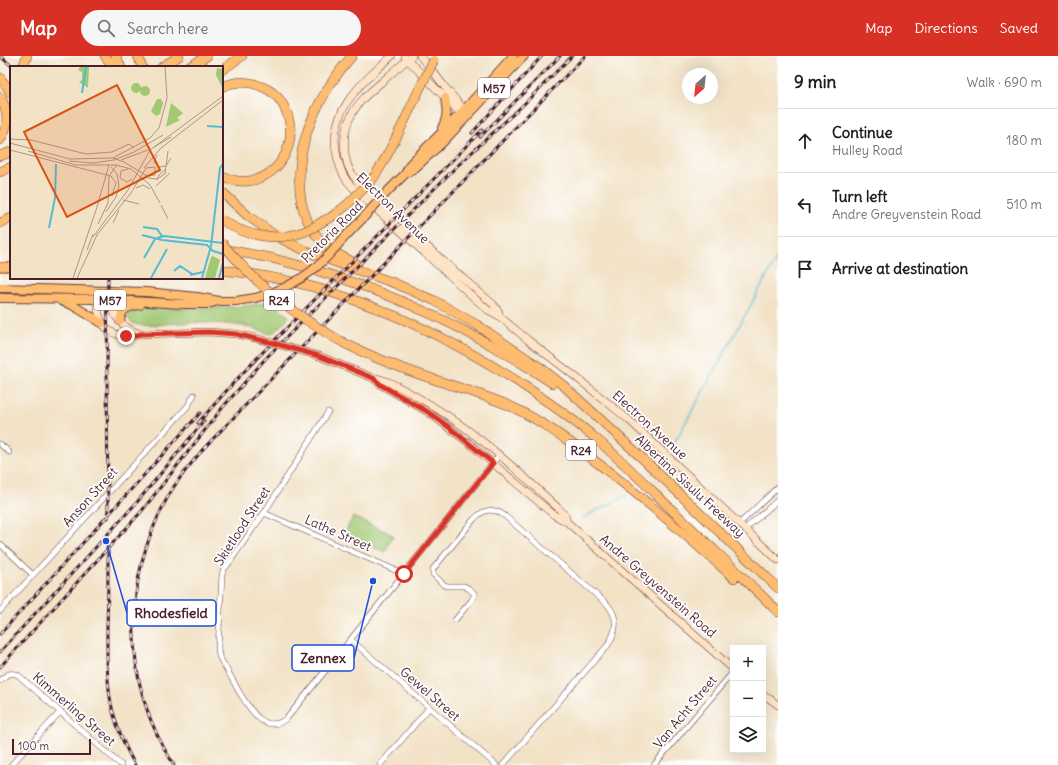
<!DOCTYPE html>
<html lang="en">
<head>
<meta charset="utf-8">
<style>
	body { margin:0; font-family:Delius,sans-serif; background:#f6f6f6; color:#202124 }
	.controls { position:absolute; right:12px; bottom:12px; display:grid; overflow:hidden; border-radius:0px; box-shadow:0 4px 16px #0002 }
	.controls button { width:36px; height:36px; display:grid; place-items:center; padding:0; border:0; border-bottom:1px solid #e0e0e0; background:#fff; color:#202124; font:20px sans-serif }
	.compass { position:absolute; left:682px; top:12px; width:36px; height:36px; border-radius:50%; background:#fff; box-shadow:0 4px 16px #0002; rotate:207deg }
	.scale { position:absolute; left:12px; bottom:10px; width:79px; box-sizing:border-box; padding-left:4px; border:2px solid #4a1f2b; border-top:0; font-size:11px; line-height:14px; white-space:nowrap; color:#4a1f2b; -webkit-text-stroke:3px #fff; paint-order:stroke }
	.stop { position:absolute; width:12px; height:12px; margin:-9px; border:3px solid #d93025; border-radius:50%; background:#fff }
	.stop.end { background:#d93025; border-color:#fff; box-shadow:0 1px 4px #0008 }
	.list { margin:0; padding:0; list-style:none }
	h2 { display:flex; justify-content:space-between; align-items:center; height:52px; margin:0; padding:0 16px; font-size:17px }
	h2 small { font-size:13px; font-weight:400; color:#757577 }
	.list li { display:grid; grid-template-columns:26px 1fr auto; gap:12px; align-items:center; box-sizing:border-box; height:64px; padding:0 16px; border-top:1px solid #e0e0e0 }
	.list b { display:block; font-size:15px; white-space:nowrap }
	.list p { margin:0; font-size:13px; white-space:nowrap; color:#757577 }
	.list em { font-size:13px; font-style:normal; color:#757577 }
	.icon { flex:none; width:22px; height:22px; fill:none; stroke:currentColor; stroke-width:2; stroke-linecap:round; stroke-linejoin:round }
	.map { position:relative; flex:none; width:778px; height:709px; overflow:hidden }
	header { display:flex; align-items:center; gap:24px; box-sizing:border-box; height:56px; padding:0 20px; background:#d93025; color:#fff }
	header strong { font-size:19px }
	nav { display:flex; gap:22px; margin-inline-start:auto; font-size:14px }
	.search { width:280px; height:36px; background:#f6f6f6; display:flex; align-items:center; gap:10px; box-sizing:border-box; padding:0 14px; border-radius:22px; color:#757577; font-size:15px }
	main { display:flex }
	aside { flex:1; background:#fff }
	.map>svg:first-child { display:block }
</style>
</head>
<body>
<header>
<strong>Map</strong>
<div class="search"><svg class="icon" aria-label="search" viewBox="0 0 24 24"><circle cx="10" cy="10" r="6"/><path d="M15 15l6 6"/></svg>Search here</div>
<nav><a>Map</a><a>Directions</a><a>Saved</a></nav>
</header>
<main>
<div class="map">
<svg width="778" height="709" viewBox="0 0 778 709">
	<rect width="100%" height="100%" fill="#fff"/>
	<filter id="ink" filterUnits="userSpaceOnUse"><feTurbulence type="fractalNoise" baseFrequency=".025" numOctaves="2"/><feDisplacementMap in="SourceGraphic" scale="8" xChannelSelector="R" yChannelSelector="G"/><feConvolveMatrix kernelMatrix="1 2 1 2 8 2 1 2 1" color-interpolation-filters="sRGB"/></filter>
	<filter id="wash" filterUnits="userSpaceOnUse"><feTurbulence type="fractalNoise" baseFrequency=".012" numOctaves="4" result="noise"/><feDisplacementMap in="SourceGraphic" scale="16" xChannelSelector="R" yChannelSelector="G"/><feGaussianBlur stdDeviation="0.9" result="paint"/><feColorMatrix in="noise" values="0 0 0 0 0 0 0 0 0 0 0 0 0 0 0 0 0 1.4 0 .05"/><feComposite in="paint" operator="in"/></filter>
	<g filter="url(#wash)">
		<rect width="100%" height="100%" fill="#f2e2c6"/>
		<path fill="#a1c873" stroke="#76744f" d="M 271,245 L 289,261 L 272,278 C 263,276 254,272 245,270 C 223,267 200,266 178,267 C 164,267 149,272 135,268 C 128,266 127,260 130,254 L 137,251 L 190,252 L 233,251 L 253,249 Z
			M 353,461 L 393,479 L 385,496 L 344,479 Z"/>
		<g fill="none" stroke-linecap="round" stroke-linejoin="round">
			<path stroke="#54bcd2" stroke-width="1.5" d="M 671,393 L 778,200
				M 583,462 C 596,453 612,449 627,439"/>
		</g>
	</g>
	<g filter="url(#ink)">
		<g fill="none" stroke-linecap="round" stroke-linejoin="round">
			<g stroke="#633c42" stroke-width="6">
				<path id="street" d="M 328,356 L 264,457 L 226,511 L 224,512 L 222,519 L 218,592 L 219,600 L 221,604 C 227,614 233,624 238,634 C 248,650 264,681 287,662 L 449,462 L 499,399
					M 0,388 L 9,396
					M 264,457 L 404,518
					M 739,468 L 778,431
					M 745,473 L 778,444
					M 0,488 L 33,519
					M 0,555 L 187,351 L 194,339
					M 455,564 L 471,545 L 474,540 L 474,537 L 468,532 L 464,530 L 447,530 L 443,528 L 433,518 L 433,513 L 474,463 C 484,453 493,451 505,460 L 607,548 C 619,562 617,574 608,589 L 503,709
					M 351,584 L 496,709
					M 0,625 C 6,619 10,615 18,619 L 121,709
					M 11,709 L 61,655
					M 380,709 L 429,652
					M 654,709 L 733,616"/>
			</g>
			<g stroke="#633c42" stroke-width="8">
				<path id="secondary" d="M 392,0 C 363,26 326,55 337,100 C 339,109 342,118 347,125 C 352,131 357,136 362,140 C 373,151 385,161 396,171 C 427,199 457,227 488,254 L 499,260 L 528,284 L 577,322 L 629,364 L 778,504
					M 412,0 C 402,8 393,16 384,24 C 371,35 357,46 350,62 C 343,76 343,95 348,110 C 356,130 379,147 395,161 C 427,191 460,220 493,248 L 499,256 L 499,260
					M 420,0 L 435,18 L 444,30 L 467,57
					M 405,1 L 464,61
					M 98,238 C 98,247 97,258 102,266 C 108,279 127,283 140,278 L 209,276 L 236,278 L 255,282
					M 111,240 C 112,262 121,270 140,278
					M 319,300 L 373,322 L 381,329 L 428,356 L 469,387 L 554,459 L 567,466 L 733,613
					M 376,322 C 388,324 399,331 410,337 C 465,366 512,409 557,451 L 565,459 L 567,466
					M 763,638 L 778,649"/>
			</g>
			<g stroke="#633c42" stroke-width="10">
				<path id="primary" d="M 442,72 C 448,60 447,55 445,42
					M 405,118 L 416,111 L 443,86 L 524,0
					M 387,136 L 405,118 L 411,107 L 463,55 L 513,0
					M 343,183 L 364,161
					M 0,232 L 146,236 L 197,241 L 219,245 L 236,245 L 255,242
					M 0,242 L 98,243 L 183,248 L 208,248 L 219,245
					M 61,245 L 72,249 L 102,267
					M 120,265 C 122,252 127,251 140,249"/>
			</g>
			<g stroke="#633c42" stroke-width="10">
				<path id="highway" d="M 105,0 L 113,11
					M 116,0 L 121,11
					M 138,0 L 142,11
					M 352,0 C 338,16 327,32 318,50 C 296,93 287,158 328,191 C 337,199 347,203 357,208
					M 23,11 L 27,0
					M 162,11 L 179,0
					M 189,11 L 207,0
					M 222,14 L 242,0
					M 0,22 L 8,32 L 11,38
					M 222,31 C 235,25 248,25 260,30 C 272,34 281,43 286,55 C 299,84 282,120 249,125 C 240,126 230,124 222,121
					M 0,41 C 9,55 9,70 0,84
					M 0,100 L 11,96
					M 0,116 L 11,111
					M 374,121 C 392,94 405,63 419,34
					M 222,136 L 248,160 L 276,180 L 308,196 L 394,227 L 435,245 L 477,269 L 541,312 L 564,330 L 641,401 L 778,532
					M 325,164 L 330,162 L 347,149
					M 0,167 L 11,162
					M 223,193 C 239,196 255,199 271,202 C 373,227 465,268 552,327
					M 0,211 L 11,211
					M 222,214 C 258,218 295,225 330,236 C 398,257 461,289 520,327 C 548,346 576,365 601,387 C 632,414 661,444 691,472 C 720,500 750,527 778,556
					M 346,288 C 378,304 411,316 445,327 C 467,334 489,341 510,350 C 545,366 574,389 604,412 C 649,447 692,484 734,522"/>
			</g>
			<use href="#street" stroke="#fff" stroke-width="5"/>
			<use href="#secondary" stroke="#fee4c6" stroke-width="7"/>
			<use href="#primary" stroke="#fdbc70" stroke-width="8"/>
			<use href="#highway" stroke="#fdbc70" stroke-width="9"/>
			<g stroke="#4a1f2b" stroke-width="3">
				<path id="rail" d="M 0,0 L 13,11
					M 472,77 L 542,0
					M 480,81 L 560,0
					M 198,367 L 236,324 L 261,298 L 482,74
					M 108,462 L 107,314 L 108,222
					M 108,492 C 108,518 108,545 107,571 C 107,599 106,628 113,656 C 118,674 126,693 135,709
					M 0,578 L 100,468 L 200,357
					M 0,596 L 138,445 L 204,365
					M 0,611 L 141,456 L 223,351 L 266,302 L 455,112 L 523,49 L 572,0
					M 174,709 C 120,626 122,522 170,437 C 179,421 192,407 203,393 L 585,0"/>
			</g>
			<use href="#rail" stroke="#fff" stroke-width="1.5" stroke-dasharray="4.5" stroke-linecap="butt"/>
			<g stroke="#633c42" stroke-width="8" stroke-linecap="butt">
				<path id="secondary-bridge" d="M 255,282 L 319,300"/>
			</g>
			<g stroke="#633c42" stroke-width="10" stroke-linecap="butt">
				<path id="primary-bridge" d="M 364,161 L 387,136
					M 255,242 C 281,235 305,223 324,204 C 330,198 337,190 343,183"/>
			</g>
			<g stroke="#633c42" stroke-width="10" stroke-linecap="butt">
				<path id="highway-bridge" d="M 419,34 L 434,4
					M 347,149 L 363,133 L 374,121
					M 222,164 C 246,181 278,186 306,175 C 313,172 319,168 325,164
					M 222,187 C 256,229 298,262 346,288"/>
			</g>
			<use href="#secondary-bridge" stroke="#fee4c6" stroke-width="7"/>
			<use href="#primary-bridge" stroke="#fdbc70" stroke-width="8"/>
			<use href="#highway-bridge" stroke="#fdbc70" stroke-width="9"/>
		</g>
	</g>
	<g fill="none" stroke-linecap="round" stroke-linejoin="round" filter="url(#ink)">
		<path stroke="#d93025" stroke-width="5" d="M 126,280 L 135,280 L 140,278 L 209,276 L 236,278 L 273,287 L 319,300 L 373,322 L 381,329 L 428,356 L 450,372 L 493,407 L 449,462 L 404,518"/>
	</g>
	<g text-anchor="middle" dominant-baseline="central" stroke-width="3.5" stroke-linejoin="round" paint-order="stroke">
		<g fill="#fff" stroke="#80626b" stroke-width="1">
			<rect x="478" y="22" width="32" height="20" rx="3"/>
			<rect x="94" y="234" width="32" height="20" rx="3"/>
			<rect x="264" y="234" width="30" height="20" rx="3"/>
			<rect x="566" y="384" width="30" height="20" rx="3"/>
		</g>
		<g font-size="12" font-weight="bold" fill="#4a1f2b">
			<text x="494" y="32">M57</text>
			<text x="110" y="244">M57</text>
			<text x="279" y="244">R24</text>
			<text x="581" y="394">R24</text>
		</g>
		<g font-size="13" fill="#4a1f2b" stroke="#fff">
			<text transform="translate(393 152) rotate(44)">Electron Avenue</text>
			<text transform="translate(332 176) rotate(-45)">Pretoria Road</text>
			<text transform="translate(650 369) rotate(42)">Electron Avenue</text>
			<text transform="translate(690 430) rotate(43)">Albertina Sisulu Freeway</text>
			<text transform="translate(90 441) rotate(-48)">Anson Street</text>
			<text transform="translate(242 470) rotate(-57)">Skietlood Street</text>
			<text transform="translate(338 477) rotate(24)">Lathe Street</text>
			<text transform="translate(658 530) rotate(41)">Andre Greyvenstein Road</text>
			<text transform="translate(430 638) rotate(41)">Gewel Street</text>
			<text transform="translate(74 653) rotate(41)">Kimmerling Street</text>
			<text transform="translate(685 656) rotate(-50)">Van Acht Street</text>
		</g>
	</g>
	<g transform="translate(10 10)">
		<rect width="213" height="213" fill="#f2e2c6"/>
		<path d="M 70,1 L 79,1 L 78,22 L 69,16 L 72,14 L 72,6 L 68,4 ZM 207,2 L 213,3 L 213,23 L 206,9 ZM121 22a5 5 0 1 1 10 0a5 5 0 1 1-10 0ZM130 25a5 5 0 1 1 10 0a5 5 0 1 1-10 0ZM 147,33 L 151,33 L 153,37 L 150,48 L 146,50 L 141,45 ZM 161,37 L 173,47 L 167,52 L 170,54 L 156,61 ZM 203,190 L 210,194 L 205,212 L 195,212 L 201,191 Z" fill="#a1c873"/>
		<path fill="none" stroke="#54bcd2" stroke-width="2" d="M 72,27 L 76,1M 197,60 L 213,61M 133,161 L 147,163 L 152,170M 39,162 L 45,132 L 46,98M 132,169 L 152,174 L 197,179 L 203,185 L 213,188M 147,172 L 154,170 L 213,177M 134,192 L 145,173M 164,205 L 170,200 L 182,208M 180,209 L 193,206M 141,212 L 157,183M 192,212 L 201,180 L 210,102 L 213,98M 209,212 L 213,197"/>
		<path fill="none" stroke="#af9488" stroke-width="1" d="M 0,73 L 21,74 L 76,88 L 102,86 L 119,78 L 124,82M 0,77 L 60,93 L 103,92 L 114,96 L 129,105 L 135,109 L 138,110 L 145,109 L 145,101 L 136,102 L 121,127 L 86,170M 144,81 L 161,71M 0,84 L 101,110 L 106,117 L 102,130M 18,85 L 66,99 L 106,99 L 121,103 L 140,119 L 150,137M 147,89 L 144,96 L 150,101 L 156,100 L 161,92M 103,92 L 140,72 L 149,62 L 157,32 L 155,1M 111,94 L 138,84M 59,95 L 83,97 L 104,94 L 124,86 L 153,69M 134,102 L 151,82 L 213,34M 118,103 L 111,105 L 110,112 L 117,116 L 122,113M 138,112 L 147,113 L 155,108 L 158,85M 147,114 L 149,109 L 156,103M 146,120 L 160,107M 126,122 L 133,119 L 140,123M 113,134 L 129,138M 151,139 L 158,153M 87,141 L 99,99M 96,146 L 106,131 L 109,120 L 107,108 L 101,101M 103,157 L 109,144M 88,158 L 98,137 L 99,110 L 107,99M 83,171 L 118,124 L 140,84 L 213,30M 77,184 L 83,168M 63,212 L 87,141M 67,212 L 87,169"/>
		<path fill="#d8530f" fill-opacity="0.15" stroke="#d8530f" stroke-width="2" d="M 107,19 L 150,104 L 57,151 L 14,66 Z"/>
		<rect width="213" height="213" fill="none" stroke="#4a1f2b" stroke-width="2"/>
	</g>
	<path fill="none" stroke="#1d4ed8" stroke-width="1.5" d="M106 485L127 557M373 525L354 602"/>
	<g fill="#1d4ed8" stroke="#fff" stroke-width="1.5">
		<circle cx="106" cy="485" r="4"/>
		<circle cx="373" cy="525" r="4"/>
	</g>
	<g fill="#fff" stroke="#1d4ed8" stroke-width="1.5">
		<rect x="127" y="544" width="89" height="26" rx="4"/>
		<rect x="292" y="589" width="62" height="26" rx="4"/>
	</g>
	<g font-size="14" text-anchor="middle" font-weight="bold" fill="#4a1f2b">
		<text x="171" y="562">Rhodesfield</text>
		<text x="323" y="607">Zennex</text>
	</g>
</svg>
<div class="controls">
<button>+</button>
<button>−</button>
<button><svg class="icon" aria-label="layers" viewBox="0 0 24 24"><path d="M12 4l9 5-9 5-9-5zM3 14l9 5 9-5"/></svg></button>
</div>
<svg class="compass" viewBox="-18 -18 36 36"><path d="M0-13l5 13h-10z" fill="#e53935"/><path d="M0 13l5-13h-10z" fill="#757577"/></svg>
<div class="scale">100 m</div>
<div class="stop" style="left:404px;top:518px"></div>
<div class="stop end" style="left:126px;top:280px"></div>
</div>
<aside>
<h2>9 min<small>Walk · 690 m</small></h2>
<ul class="list">
<li><svg class="icon" aria-label="ahead" viewBox="0 0 24 24"><path d="M12 20V5M6 11l6-6 6 6"/></svg><div><b>Continue</b><p>Hulley Road</p></div><em>180 m</em></li>
<li><svg class="icon" aria-label="left" viewBox="0 0 24 24"><path d="M17 20v-9H6M10 6l-5 5 5 5"/></svg><div><b>Turn left</b><p>Andre Greyvenstein Road</p></div><em>510 m</em></li>
<li><svg class="icon" aria-label="arrive" viewBox="0 0 24 24"><path d="M6 21V4h12l-3 4 3 4H6"/></svg><div><b>Arrive at destination</b></div></li>
</ul>
</aside>
</main>
</body>
</html>
